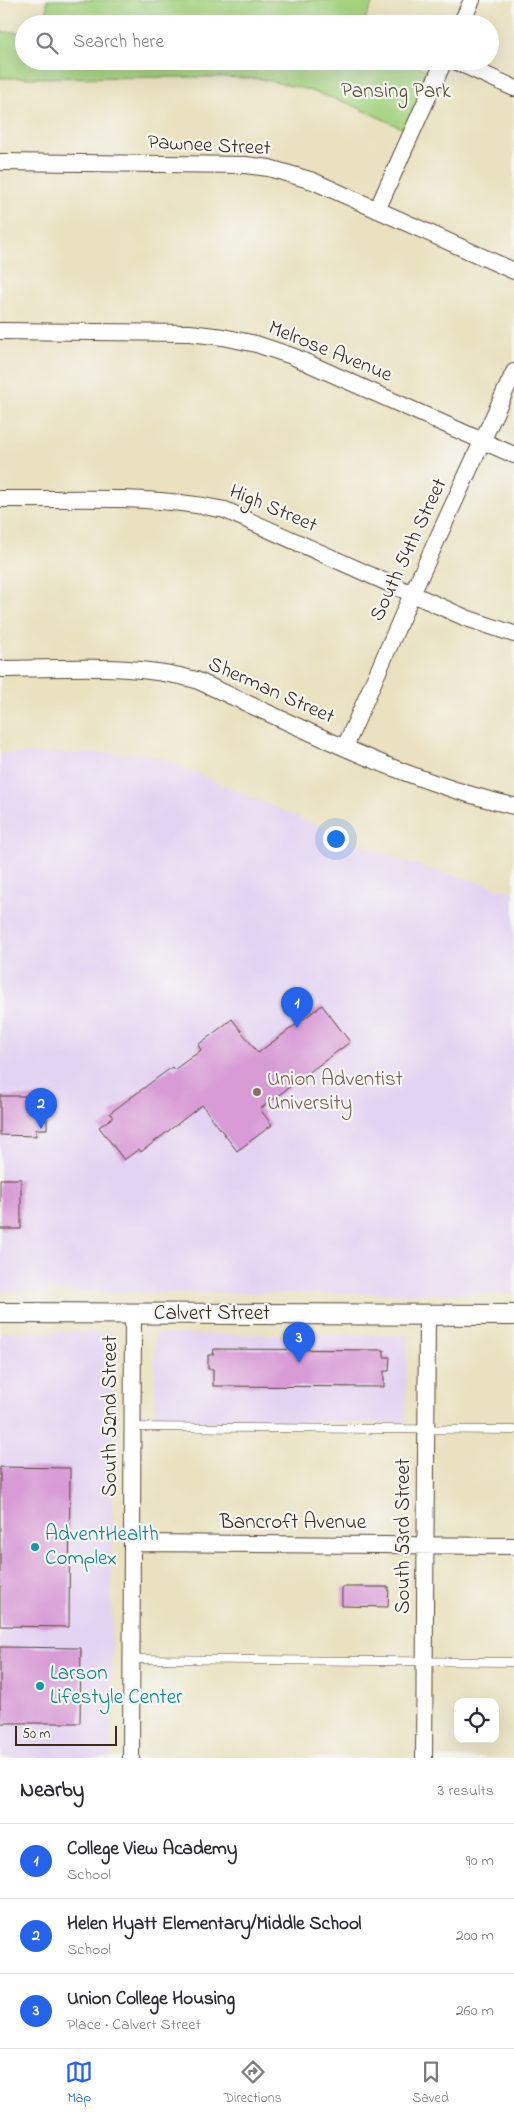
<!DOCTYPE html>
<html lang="en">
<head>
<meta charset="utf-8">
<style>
	body { margin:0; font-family:"Indie Flower",sans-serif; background:#f7f7f7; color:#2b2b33 }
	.controls { position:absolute; right:15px; bottom:15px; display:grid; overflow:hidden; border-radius:10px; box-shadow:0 5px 20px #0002 }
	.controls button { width:45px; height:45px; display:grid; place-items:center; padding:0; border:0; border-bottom:1px solid #e1e1e2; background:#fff; color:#2b2b33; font:25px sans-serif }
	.scale { position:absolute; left:15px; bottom:12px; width:102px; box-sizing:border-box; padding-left:5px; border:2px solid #3b2a1e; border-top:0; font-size:14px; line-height:18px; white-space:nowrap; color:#3b2a1e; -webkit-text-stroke:4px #f6f6f2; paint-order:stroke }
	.you { position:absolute; left:335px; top:838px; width:18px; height:18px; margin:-12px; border:4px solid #fff; border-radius:50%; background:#1a73e8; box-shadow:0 0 0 8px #1a73e833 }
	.badge { display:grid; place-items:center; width:32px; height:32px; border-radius:50%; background:#2563eb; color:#fff; font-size:16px; font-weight:700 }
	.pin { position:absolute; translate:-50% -41px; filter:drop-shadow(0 1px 2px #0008) }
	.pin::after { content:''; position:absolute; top:26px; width:18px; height:15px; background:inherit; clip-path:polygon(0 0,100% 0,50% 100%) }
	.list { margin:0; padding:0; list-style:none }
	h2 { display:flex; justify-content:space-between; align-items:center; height:65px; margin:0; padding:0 20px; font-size:21px }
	h2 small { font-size:16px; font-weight:400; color:#7c7c81 }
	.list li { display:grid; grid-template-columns:32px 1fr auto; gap:15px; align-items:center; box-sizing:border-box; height:75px; padding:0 20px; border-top:1px solid #e1e1e2 }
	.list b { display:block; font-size:19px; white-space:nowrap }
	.list p { margin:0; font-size:16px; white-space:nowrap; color:#7c7c81 }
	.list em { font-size:16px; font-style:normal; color:#7c7c81 }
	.icon { flex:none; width:28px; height:28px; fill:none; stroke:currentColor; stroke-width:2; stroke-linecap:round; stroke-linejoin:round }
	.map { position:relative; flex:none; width:514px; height:1758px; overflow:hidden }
	.search { position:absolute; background:#fff; box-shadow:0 5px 20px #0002; left:15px; right:15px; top:15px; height:55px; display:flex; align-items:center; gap:12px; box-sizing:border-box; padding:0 18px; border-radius:28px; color:#7c7c81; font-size:19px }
	.sheet { height:290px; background:#fff }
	nav { display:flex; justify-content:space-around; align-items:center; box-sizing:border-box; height:70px; border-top:1px solid #e1e1e2; background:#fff; font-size:14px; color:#7c7c81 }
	nav a { display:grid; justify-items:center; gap:2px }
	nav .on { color:#2563eb }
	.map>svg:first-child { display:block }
</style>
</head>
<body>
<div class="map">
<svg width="514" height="1758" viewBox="0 0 514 1758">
	<rect width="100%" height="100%" fill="#f6f6f2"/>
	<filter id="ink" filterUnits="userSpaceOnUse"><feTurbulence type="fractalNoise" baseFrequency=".02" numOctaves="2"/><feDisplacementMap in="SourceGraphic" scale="10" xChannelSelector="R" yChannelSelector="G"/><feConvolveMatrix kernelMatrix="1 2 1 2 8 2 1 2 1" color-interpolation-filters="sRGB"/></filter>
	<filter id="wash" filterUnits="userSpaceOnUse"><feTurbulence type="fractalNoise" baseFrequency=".0096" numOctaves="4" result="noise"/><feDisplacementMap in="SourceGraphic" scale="20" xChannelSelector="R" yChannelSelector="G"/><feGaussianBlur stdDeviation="1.12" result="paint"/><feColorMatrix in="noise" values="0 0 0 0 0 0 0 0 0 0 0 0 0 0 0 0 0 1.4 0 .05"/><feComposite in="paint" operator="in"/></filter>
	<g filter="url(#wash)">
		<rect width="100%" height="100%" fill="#e9e1bf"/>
		<path fill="#e3d3f2" d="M 96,753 L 139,754 L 166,760 L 372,850 L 409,863 L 514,892 L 514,1294 L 0,1292 L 0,754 Z
			M 0,1332 L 114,1333 L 111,1758 L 0,1758 Z
			M 155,1334 L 407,1335 L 406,1423 L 155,1421 Z"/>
		<path fill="#a4d380" stroke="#707e4f" d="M 47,0 L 374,0 L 363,24 L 47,24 Z
			M 0,32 L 24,32 L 24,61 L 404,61 L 438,75 L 412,133 L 350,104 L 305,89 L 261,79 L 223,77 L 0,78 Z"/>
		<g id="blocks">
			<path fill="#d89bd6" d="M 322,1005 L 350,1042 L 260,1109 L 272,1125 L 237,1151 L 202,1105 L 141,1152 L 139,1149 L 124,1160 L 99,1127 L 113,1117 L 110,1113 L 172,1067 L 174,1070 L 201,1050 L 198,1045 L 232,1019 L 258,1053 Z
				M 0,1096 L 47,1096 L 47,1129 L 36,1129 L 36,1136 L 0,1135 Z
				M 0,1179 L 21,1179 L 21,1229 L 0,1229 Z
				M 214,1349 L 384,1350 L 384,1357 L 390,1357 L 389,1371 L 384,1371 L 384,1387 L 213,1386 L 213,1369 L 208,1369 L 208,1355 L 213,1355 Z
				M 0,1467 L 70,1468 L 69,1627 L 0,1626 Z
				M 342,1587 L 389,1587 L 388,1607 L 342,1606 Z
				M 0,1647 L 81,1648 L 80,1723 L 0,1723 Z"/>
		</g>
	</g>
	<g filter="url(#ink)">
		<use href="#blocks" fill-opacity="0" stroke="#554536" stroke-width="1"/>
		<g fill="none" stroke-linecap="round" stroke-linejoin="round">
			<g stroke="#554536" stroke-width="9">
				<path id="service" d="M 133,1427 L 514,1430
					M 131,1659 L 514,1662"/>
			</g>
			<g stroke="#554536" stroke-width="18">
				<path id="minor" d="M 461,24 L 472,0
					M 455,61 L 514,88
					M 0,162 L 245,165 L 269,168 L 313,181 L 514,271
					M 377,210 L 444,61
					M 0,331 L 190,333 L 223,337 L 256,344 L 292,356 L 514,455
					M 0,499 C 74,500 152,494 225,510 L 466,618 L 514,634
					M 0,669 C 65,669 133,662 196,680 C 299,726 403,781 514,806
					M 345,747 L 412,594 L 514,372
					M 132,1543 L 514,1546
					M 131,1758 L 133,1314
					M 424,1758 L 427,1314"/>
			</g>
			<g stroke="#554536" stroke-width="22">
				<path id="tertiary" d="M 0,1313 L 514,1315"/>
			</g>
			<use href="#service" stroke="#fff" stroke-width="8"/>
			<use href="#minor" stroke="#fff" stroke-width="16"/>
			<use href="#tertiary" stroke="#fff" stroke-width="20"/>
		</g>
	</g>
	<circle fill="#8d6e63" stroke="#f6f6f2" stroke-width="2" cx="257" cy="1092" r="5"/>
	<g fill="#0f9aa8" stroke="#f6f6f2" stroke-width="2">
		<circle cx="35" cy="1547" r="5"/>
		<circle cx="40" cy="1686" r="5"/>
	</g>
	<g text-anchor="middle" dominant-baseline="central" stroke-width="4.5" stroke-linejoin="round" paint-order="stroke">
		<g font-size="21" fill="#555436" stroke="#f6f6f2">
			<text x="396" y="92">Pansing Park</text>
		</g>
		<g font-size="21" fill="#3b2a1e" stroke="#f6f6f2">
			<text transform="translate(209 146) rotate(3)">Pawnee Street</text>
			<text transform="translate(330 352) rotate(22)">Melrose Avenue</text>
			<text transform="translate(273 509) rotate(23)">High Street</text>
			<text transform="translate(409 550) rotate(-65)">South 54th Street</text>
			<text transform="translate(271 691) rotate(24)">Sherman Street</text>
			<text x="212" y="1314">Calvert Street</text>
			<text transform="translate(111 1416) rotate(-90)">South 52nd Street</text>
			<text x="293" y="1523">Bancroft Avenue</text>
			<text transform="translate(404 1536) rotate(-90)">South 53rd Street</text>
		</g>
		<g font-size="21" fill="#785e54" stroke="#f6f6f2" text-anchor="start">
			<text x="267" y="1080">Union Adventist<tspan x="267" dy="24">University</tspan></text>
		</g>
		<g font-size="21" fill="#0d838f" stroke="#f6f6f2" text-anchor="start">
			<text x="45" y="1535">AdventHealth<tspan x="45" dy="24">Complex</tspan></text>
			<text x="50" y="1674">Larson<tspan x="50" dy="24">Lifestyle Center</tspan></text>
		</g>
	</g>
</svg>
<div class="controls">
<button><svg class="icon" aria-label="locate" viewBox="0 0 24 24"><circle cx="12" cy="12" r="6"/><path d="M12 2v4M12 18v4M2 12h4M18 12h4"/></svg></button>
</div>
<div class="scale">50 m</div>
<div class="you"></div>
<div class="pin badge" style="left:297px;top:1028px">1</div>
<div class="pin badge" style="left:41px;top:1129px">2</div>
<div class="pin badge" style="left:299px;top:1363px">3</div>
<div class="search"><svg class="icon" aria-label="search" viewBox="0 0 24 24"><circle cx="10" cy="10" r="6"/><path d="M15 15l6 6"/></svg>Search here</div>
</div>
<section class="sheet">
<h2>Nearby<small>3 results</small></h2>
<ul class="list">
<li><span class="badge">1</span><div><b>College View Academy</b><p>School</p></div><em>90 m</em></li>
<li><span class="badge">2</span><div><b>Helen Hyatt Elementary/Middle School</b><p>School</p></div><em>200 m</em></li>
<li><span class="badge">3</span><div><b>Union College Housing</b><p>Place · Calvert Street</p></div><em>260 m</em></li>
</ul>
</section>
<nav>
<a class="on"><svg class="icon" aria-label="map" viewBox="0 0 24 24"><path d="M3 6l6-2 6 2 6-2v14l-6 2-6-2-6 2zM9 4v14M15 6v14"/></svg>Map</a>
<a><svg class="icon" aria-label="directions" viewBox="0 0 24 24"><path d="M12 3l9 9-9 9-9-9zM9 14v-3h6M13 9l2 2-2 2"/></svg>Directions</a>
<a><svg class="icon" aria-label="saved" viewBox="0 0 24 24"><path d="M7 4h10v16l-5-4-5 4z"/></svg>Saved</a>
</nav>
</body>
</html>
